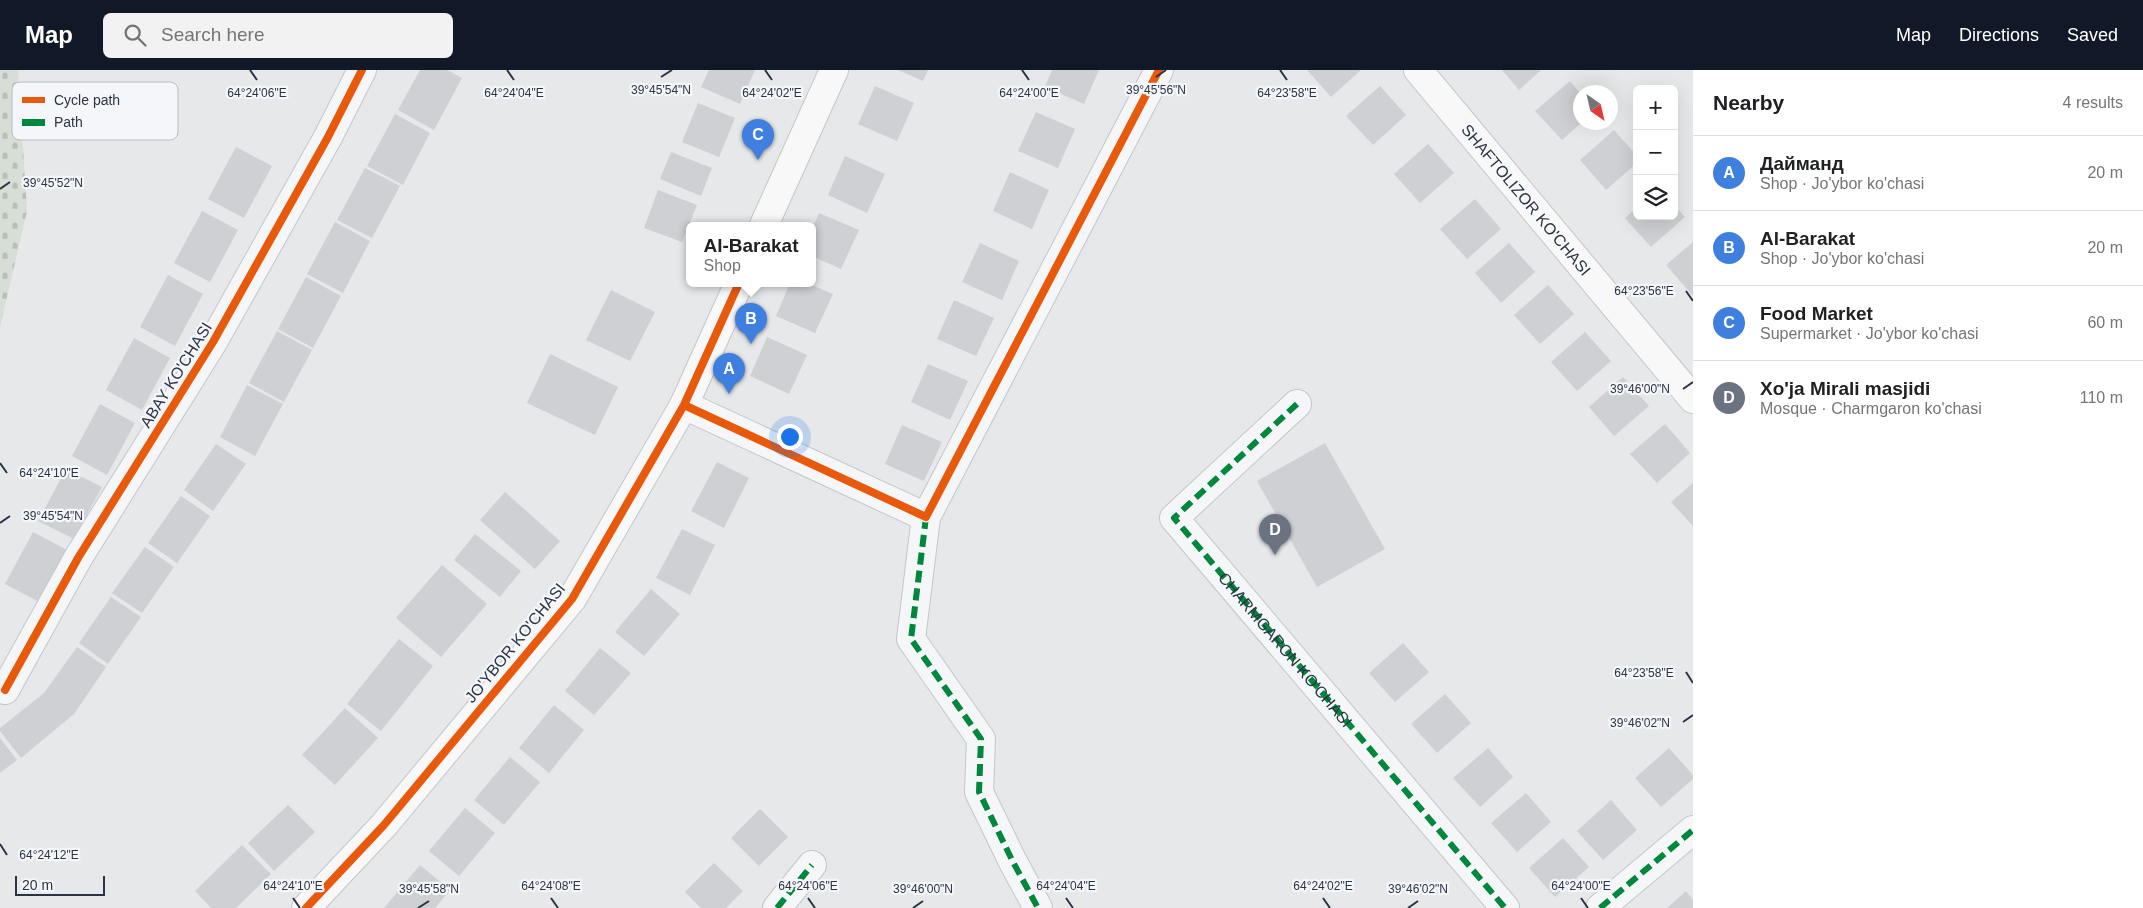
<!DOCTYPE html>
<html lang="en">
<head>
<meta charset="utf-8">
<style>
	body { margin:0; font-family:Helvetica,sans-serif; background:#f2f2f2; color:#202124 }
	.controls { position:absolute; right:15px; top:15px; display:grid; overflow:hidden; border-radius:8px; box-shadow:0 5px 20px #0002 }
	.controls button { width:45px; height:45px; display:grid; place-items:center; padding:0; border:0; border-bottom:1px solid #e0e0e0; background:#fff; color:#202124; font:25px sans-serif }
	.compass { position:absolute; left:1573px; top:15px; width:45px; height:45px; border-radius:50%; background:#fff; box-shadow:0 5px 20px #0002; rotate:146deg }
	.scale { position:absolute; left:15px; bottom:12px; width:90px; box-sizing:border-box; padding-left:5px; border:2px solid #2b3445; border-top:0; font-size:14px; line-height:18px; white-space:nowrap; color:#2b3445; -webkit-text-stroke:4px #f4f6f9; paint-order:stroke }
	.you { position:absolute; left:789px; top:366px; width:18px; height:18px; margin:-12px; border:4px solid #fff; border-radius:50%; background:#1a73e8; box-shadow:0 0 0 8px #1a73e833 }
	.badge { display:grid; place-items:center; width:32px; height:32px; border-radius:50%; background:#111827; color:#fff; font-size:16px; font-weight:700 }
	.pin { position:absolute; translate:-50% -41px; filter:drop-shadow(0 1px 2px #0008) }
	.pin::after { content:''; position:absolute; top:26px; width:18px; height:15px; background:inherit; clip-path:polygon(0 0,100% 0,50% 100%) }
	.popup { position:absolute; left:686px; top:152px; width:130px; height:65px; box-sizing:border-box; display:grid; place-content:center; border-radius:8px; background:#fff; filter:drop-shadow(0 1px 4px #0005); font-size:16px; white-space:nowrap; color:#757577 }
	.popup b { font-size:19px; color:#202124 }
	.popup::after { content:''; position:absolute; left:50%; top:100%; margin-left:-10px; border:10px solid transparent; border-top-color:#fff }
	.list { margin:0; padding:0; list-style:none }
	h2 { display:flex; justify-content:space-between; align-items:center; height:65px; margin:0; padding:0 20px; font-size:21px }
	h2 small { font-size:16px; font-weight:400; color:#757577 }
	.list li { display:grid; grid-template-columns:32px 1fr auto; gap:15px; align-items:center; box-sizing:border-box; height:75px; padding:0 20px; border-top:1px solid #e0e0e0 }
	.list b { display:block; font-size:19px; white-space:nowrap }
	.list p { margin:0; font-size:16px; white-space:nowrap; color:#757577 }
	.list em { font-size:16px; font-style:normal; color:#757577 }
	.icon { flex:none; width:28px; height:28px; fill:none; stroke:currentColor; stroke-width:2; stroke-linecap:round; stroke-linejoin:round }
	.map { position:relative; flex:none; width:1693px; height:838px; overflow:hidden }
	header { display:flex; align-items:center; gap:30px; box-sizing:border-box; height:70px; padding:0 25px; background:#111827; color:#fff }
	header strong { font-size:24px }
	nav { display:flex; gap:28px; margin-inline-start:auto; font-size:18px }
	.search { width:350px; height:45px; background:#f2f2f2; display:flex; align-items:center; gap:12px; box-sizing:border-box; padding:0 18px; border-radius:8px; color:#757577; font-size:19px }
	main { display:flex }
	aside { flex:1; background:#fff }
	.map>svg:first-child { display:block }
</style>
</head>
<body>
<header>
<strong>Map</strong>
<div class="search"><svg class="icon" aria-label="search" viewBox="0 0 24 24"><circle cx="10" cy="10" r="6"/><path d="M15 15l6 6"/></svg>Search here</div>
<nav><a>Map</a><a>Directions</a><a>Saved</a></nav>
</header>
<main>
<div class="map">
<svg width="1693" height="838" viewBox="0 0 1693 838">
	<defs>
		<pattern id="cemetery-stones" width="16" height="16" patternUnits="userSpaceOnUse" patternTransform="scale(1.25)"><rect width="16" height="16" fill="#d6ded6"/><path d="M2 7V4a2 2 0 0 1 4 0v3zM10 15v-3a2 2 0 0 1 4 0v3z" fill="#b8bfb9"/></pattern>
	</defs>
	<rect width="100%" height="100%" fill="#e6e8ea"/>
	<path fill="url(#cemetery-stones)" d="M 0,0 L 18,0 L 27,141 L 0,257 Z"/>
	<path fill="#ced0d3" d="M 420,0 L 447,0 L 462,8 L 434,60 L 398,40 Z
		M 709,0 L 755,0 L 740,34 L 701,17 Z
		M 898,0 L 928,0 L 923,11 Z
		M 1052,0 L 1099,0 L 1084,34 L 1045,17 Z
		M 1307,0 L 1361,0 L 1331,27 Z
		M 1502,0 L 1541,0 L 1519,20 Z
		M 1570,11 L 1580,23 L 1580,54 L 1562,70 L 1535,41 Z
		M 875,16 L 914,33 L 897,71 L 858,54 Z
		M 1380,16 L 1406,45 L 1373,75 L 1346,46 Z
		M 698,33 L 735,48 L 719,87 L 682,72 Z
		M 1036,42 L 1075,59 L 1058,98 L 1018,81 Z
		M 395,44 L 430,63 L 403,115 L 367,96 Z
		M 1614,60 L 1637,86 L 1637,93 L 1606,120 L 1580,90 Z
		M 1428,74 L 1454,103 L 1420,133 L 1394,104 Z
		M 236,77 L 272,96 L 244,148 L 208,129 Z
		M 671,82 L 712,98 L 701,126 L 660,109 Z
		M 845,86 L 885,104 L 867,143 L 828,125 Z
		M 365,98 L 400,116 L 372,168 L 337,150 Z
		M 1010,102 L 1049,120 L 1032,159 L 993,141 Z
		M 658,120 L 697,135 L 682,172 L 644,158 Z
		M 1475,129 L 1501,159 L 1467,189 L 1440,159 Z
		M 1674,135 L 1685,147 L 1651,177 L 1625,148 L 1637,137 L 1637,146 L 1674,146 Z
		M 202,141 L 238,160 L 210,212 L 174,193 Z
		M 819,143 L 859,160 L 841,199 L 812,186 L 812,159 Z
		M 335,152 L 370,171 L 343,223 L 307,204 Z
		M 1693,172 L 1693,226 L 1666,195 Z
		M 980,173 L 1019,191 L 1002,230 L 962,212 Z
		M 1509,173 L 1535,202 L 1501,233 L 1475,203 Z
		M 168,205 L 203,224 L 175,276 L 140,257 Z
		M 306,207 L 341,226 L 313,278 L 278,259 Z
		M 790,213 L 807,213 L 833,224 L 815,263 L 776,246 Z
		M 1548,215 L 1574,244 L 1540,274 L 1514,245 Z
		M 611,220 L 655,242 L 630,291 L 586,270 Z
		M 954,230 L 994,248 L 976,286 L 937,269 Z
		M 277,261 L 312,280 L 284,332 L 249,313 Z
		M 1585,262 L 1611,291 L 1577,321 L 1551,292 Z
		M 767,267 L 807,285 L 789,324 L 750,306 Z
		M 134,268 L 170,288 L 142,340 L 106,320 Z
		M 550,284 L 618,317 L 595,365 L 527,333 Z
		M 928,294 L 968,311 L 950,350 L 911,332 Z
		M 1623,307 L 1649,336 L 1614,366 L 1589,337 Z
		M 247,315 L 283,334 L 255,386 L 220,367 Z
		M 100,334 L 135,353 L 107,405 L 72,386 Z
		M 1665,354 L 1690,383 L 1657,413 L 1630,384 Z
		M 902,355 L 942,372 L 924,411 L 885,394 Z
		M 1325,373 L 1385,479 L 1317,517 L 1257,411 Z
		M 216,374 L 246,394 L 213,441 L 184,420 Z
		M 717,392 L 749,408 L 724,458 L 691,441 Z
		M 66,399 L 102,417 L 74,469 L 38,451 Z
		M 1693,413 L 1693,456 L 1671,432 Z
		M 505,422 L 560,471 L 535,499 L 480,450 Z
		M 181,426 L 210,446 L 177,493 L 148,473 Z
		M 682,459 L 715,475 L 690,525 L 656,508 Z
		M 33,462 L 69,481 L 41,533 L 5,514 Z
		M 475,464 L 521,501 L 500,527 L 454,490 Z
		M 145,477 L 174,497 L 142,543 L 112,523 Z
		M 442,495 L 487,534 L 441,587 L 396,548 Z
		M 651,519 L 680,544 L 644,586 L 615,562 Z
		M 111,527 L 141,547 L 108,594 L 79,573 Z
		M 399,569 L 433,596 L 381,661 L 347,634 Z
		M 1403,573 L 1429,602 L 1395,632 L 1369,603 Z
		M 77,577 L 106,597 L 74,644 L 21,688 L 0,661 L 0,658 L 44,623 Z
		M 600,578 L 631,603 L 594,645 L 565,621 Z
		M 1445,624 L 1471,653 L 1437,683 L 1411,654 Z
		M 554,635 L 584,660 L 549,703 L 519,678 Z
		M 345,638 L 378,668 L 335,715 L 302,685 Z
		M 0,668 L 17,690 L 0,703 Z
		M 1488,678 L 1513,707 L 1480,737 L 1453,708 Z
		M 1669,678 L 1693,705 L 1693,709 L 1661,737 L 1635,708 Z
		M 510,687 L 540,712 L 504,755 L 474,730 Z
		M 1526,723 L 1551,752 L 1517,782 L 1491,753 Z
		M 1611,730 L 1637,760 L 1603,790 L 1577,761 Z
		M 288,735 L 315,762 L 274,801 L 248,773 Z
		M 465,738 L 495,763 L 459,806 L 429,781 Z
		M 760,739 L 788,767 L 759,796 L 731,768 Z
		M 1563,768 L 1589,797 L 1555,827 L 1529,798 Z
		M 242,775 L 271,804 L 236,838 L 211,838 L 195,821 Z
		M 714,793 L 743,821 L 726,838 L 701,838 L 685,822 Z
		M 420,795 L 450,820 L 435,838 L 384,838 Z
		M 1686,821 L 1693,830 L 1693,838 L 1667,838 Z"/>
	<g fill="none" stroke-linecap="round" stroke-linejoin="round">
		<g stroke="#c4c6c8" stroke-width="30">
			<g id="street">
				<path id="s1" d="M 1297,334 L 1174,448 L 1505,838"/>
				<path d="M 684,335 L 926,447 L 1159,0"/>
				<path d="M 926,447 L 911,569 L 981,669 L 979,722 L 1013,792 L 1038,838"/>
				<path d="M 5,620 L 78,488 L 213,272 L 328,67 L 362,0"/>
				<path d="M 777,838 L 812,795"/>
				<path d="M 1600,838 L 1693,760"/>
			</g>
		</g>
		<g stroke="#c4c6c8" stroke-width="30">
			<g id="secondary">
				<path id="s2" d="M 1418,0 L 1693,329"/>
				<path d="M 764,155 L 834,0"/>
				<path d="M 306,838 L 384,755 L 572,529 L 684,335 L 739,213"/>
			</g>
		</g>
		<use href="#street" stroke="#f5f6f7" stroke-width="28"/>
		<use href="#secondary" stroke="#f8f8f8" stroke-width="28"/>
		<path stroke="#00873e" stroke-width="6" stroke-dasharray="12 6" stroke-linecap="butt" d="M 1297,334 L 1174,448 L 1505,838
			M 926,447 L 911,569 L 981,669 L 979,722 L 1013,792 L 1038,838
			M 777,838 L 812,795
			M 1600,838 L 1693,760"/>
		<g stroke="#f4f6f9" stroke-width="11">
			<path id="cycleway" d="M 684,335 L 926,447 L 1159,0
				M 5,620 L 78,488 L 213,272 L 328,67 L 362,0
				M 306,838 L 384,755 L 572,529 L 684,335 L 739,213"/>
		</g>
		<use href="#cycleway" stroke="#e8590c" stroke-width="8"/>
	</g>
	<path fill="none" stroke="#2b3445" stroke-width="2" d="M 250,0 L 257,10M 507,0 L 514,10M 765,0 L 772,10M 1022,0 L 1029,10M 1280,0 L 1287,10M 661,7 L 672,0M 1156,7 L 1166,0M 0,119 L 10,112M 1686,221 L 1693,231M 1683,319 L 1693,312M 0,393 L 7,403M 0,453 L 10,446M 1686,602 L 1693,613M 1683,652 L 1693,645M 0,774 L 7,785M 293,828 L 300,838M 551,828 L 558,838M 808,828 L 815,838M 1066,828 L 1073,838M 1323,828 L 1330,838M 1581,828 L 1588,838M 418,838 L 429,831M 913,838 L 923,831M 1408,838 L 1418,831"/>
	<g text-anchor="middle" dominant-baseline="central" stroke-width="4.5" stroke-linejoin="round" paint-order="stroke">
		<g font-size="16" fill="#2b3445" stroke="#f4f6f9">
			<text stroke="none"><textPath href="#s2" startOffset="169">SHAFTOLIZOR KO'CHASI</textPath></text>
			<text transform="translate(176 305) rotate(-58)">ABAY KO'CHASI</text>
			<text transform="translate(515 573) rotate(-51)">JO'YBOR KO'CHASI</text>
			<text stroke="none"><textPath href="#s1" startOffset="340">CHARMGARON KO'CHASI</textPath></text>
		</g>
	</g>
	<rect x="12" y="12" width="166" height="58" rx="8" fill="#f4f6f9" stroke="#b8bcc3" stroke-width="1"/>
	<rect x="22" y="27" width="23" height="6" fill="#e8590c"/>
	<rect x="22" y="49" width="23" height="7" fill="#00873e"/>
	<g font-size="14" fill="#2b3445">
		<text x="54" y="35">Cycle path</text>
		<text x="54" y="57">Path</text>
	</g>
	<g font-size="12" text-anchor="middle" fill="#2b3445" stroke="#f4f6f9" stroke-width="4.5" stroke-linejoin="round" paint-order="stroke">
		<text x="661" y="24">39°45'54"N</text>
		<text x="1156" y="24">39°45'56"N</text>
		<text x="257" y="27">64°24'06"E</text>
		<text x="514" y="27">64°24'04"E</text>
		<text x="772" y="27">64°24'02"E</text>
		<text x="1029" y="27">64°24'00"E</text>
		<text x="1287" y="27">64°23'58"E</text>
		<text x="53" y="117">39°45'52"N</text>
		<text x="1644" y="225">64°23'56"E</text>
		<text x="1640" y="323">39°46'00"N</text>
		<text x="49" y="407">64°24'10"E</text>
		<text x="53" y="450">39°45'54"N</text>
		<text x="1644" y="607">64°23'58"E</text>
		<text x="1640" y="657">39°46'02"N</text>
		<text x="49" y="789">64°24'12"E</text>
		<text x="293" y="820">64°24'10"E</text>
		<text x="551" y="820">64°24'08"E</text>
		<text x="808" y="820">64°24'06"E</text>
		<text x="1066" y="820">64°24'04"E</text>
		<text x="1323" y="820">64°24'02"E</text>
		<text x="1581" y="820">64°24'00"E</text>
		<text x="429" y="823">39°45'58"N</text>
		<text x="923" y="823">39°46'00"N</text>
		<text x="1418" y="823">39°46'02"N</text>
	</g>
</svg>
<div class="controls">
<button>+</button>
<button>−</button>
<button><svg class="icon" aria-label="layers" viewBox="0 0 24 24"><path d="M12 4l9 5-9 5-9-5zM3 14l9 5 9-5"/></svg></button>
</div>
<svg class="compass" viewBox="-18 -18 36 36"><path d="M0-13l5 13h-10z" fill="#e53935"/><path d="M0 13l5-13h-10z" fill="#757577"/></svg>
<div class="scale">20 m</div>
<div class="you"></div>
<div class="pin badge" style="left:729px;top:324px;background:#3f7fe0">A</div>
<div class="pin badge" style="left:751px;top:274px;background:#3f7fe0">B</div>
<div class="popup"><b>Al-Barakat</b>Shop</div>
<div class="pin badge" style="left:758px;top:90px;background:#3f7fe0">C</div>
<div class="pin badge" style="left:1275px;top:485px;background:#6b7280">D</div>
</div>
<aside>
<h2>Nearby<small>4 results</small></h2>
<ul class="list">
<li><span class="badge" style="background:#3f7fe0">A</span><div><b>Дайманд</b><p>Shop · Jo'ybor ko'chasi</p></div><em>20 m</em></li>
<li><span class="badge" style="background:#3f7fe0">B</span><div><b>Al-Barakat</b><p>Shop · Jo'ybor ko'chasi</p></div><em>20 m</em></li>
<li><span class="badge" style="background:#3f7fe0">C</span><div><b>Food Market</b><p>Supermarket · Jo'ybor ko'chasi</p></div><em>60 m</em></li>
<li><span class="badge" style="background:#6b7280">D</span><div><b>Xo'ja Mirali masjidi</b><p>Mosque · Charmgaron ko'chasi</p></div><em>110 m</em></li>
</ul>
</aside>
</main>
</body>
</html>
